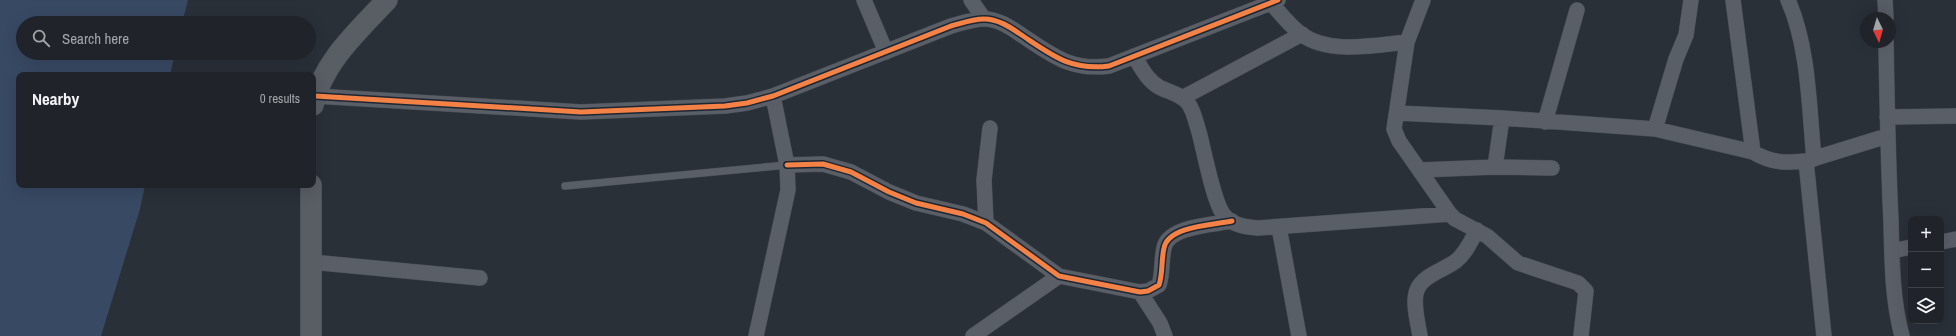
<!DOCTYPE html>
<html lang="en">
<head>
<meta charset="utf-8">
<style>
	body { margin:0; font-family:"Archivo Narrow",sans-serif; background:#282c32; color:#f1f3f6 }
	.controls { position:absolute; right:12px; bottom:12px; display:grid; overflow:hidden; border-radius:8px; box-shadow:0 4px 16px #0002 }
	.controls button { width:36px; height:36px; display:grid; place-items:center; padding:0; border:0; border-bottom:1px solid #3d4147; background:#20242a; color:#f1f3f6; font:20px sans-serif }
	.compass { position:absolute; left:1860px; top:12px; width:36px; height:36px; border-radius:50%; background:#20242a; box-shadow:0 4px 16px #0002; rotate:175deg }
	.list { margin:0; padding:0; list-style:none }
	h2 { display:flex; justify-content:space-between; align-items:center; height:52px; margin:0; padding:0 16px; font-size:17px }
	h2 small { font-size:13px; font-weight:400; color:#a2a4a8 }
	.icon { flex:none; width:22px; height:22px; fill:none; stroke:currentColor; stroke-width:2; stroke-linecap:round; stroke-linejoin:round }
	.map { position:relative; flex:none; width:1956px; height:336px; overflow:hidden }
	.search { position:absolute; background:#20242a; box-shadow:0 4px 16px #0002; left:16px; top:16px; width:300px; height:44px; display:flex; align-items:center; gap:10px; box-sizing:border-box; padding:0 14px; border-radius:22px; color:#a2a4a8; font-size:15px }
	.panel { position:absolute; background:#20242a; box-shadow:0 4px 16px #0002; left:16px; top:72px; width:300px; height:116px; border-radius:8px }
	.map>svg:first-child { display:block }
</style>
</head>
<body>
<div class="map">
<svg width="1956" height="336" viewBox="0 0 1956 336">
	<rect width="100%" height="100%" fill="#2a3038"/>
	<path fill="#384963" d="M 0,0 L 188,0 L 182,23 L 23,23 L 23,53 L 175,53 L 170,75 L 19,75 L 19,185 L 145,185 L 140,209 L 101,336 L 0,336 Z"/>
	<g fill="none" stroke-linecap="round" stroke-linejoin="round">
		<g stroke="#484c53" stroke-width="8">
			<path id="lane" d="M 565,186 L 787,165"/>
		</g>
		<g stroke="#484c53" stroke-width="16">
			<path id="street" d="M 864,0 L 886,52
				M 971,0 L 984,19
				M 1423,0 L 1407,42 L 1394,129 L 1399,141 L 1450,214 L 1455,219 L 1487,236 L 1518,263 L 1578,283 L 1586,291 L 1581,336
				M 1733,0 L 1753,152
				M 1788,0 C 1809,47 1809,108 1814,159
				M 1885,0 L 1886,18
				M 1271,3 C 1280,13 1290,26 1301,34 C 1329,55 1375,45 1407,42
				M 1886,42 C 1887,102 1888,162 1891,221 C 1892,260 1892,299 1902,336
				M 1134,56 C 1141,67 1147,80 1159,87 C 1168,92 1181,94 1188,103 C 1194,111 1196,123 1199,132 C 1204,150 1213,200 1223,214 C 1231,225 1245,227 1258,228 L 1450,214
				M 315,96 L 581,112 L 725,106 L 747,103 L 773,96 L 951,26 C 962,23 973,19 984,19 C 998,19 1010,27 1020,34 C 1052,55 1070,71 1109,66 L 1278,0
				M 1182,98 L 1302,34
				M 1397,113 L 1502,118 L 1655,129 L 1753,152 C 1771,163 1785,163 1806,161
				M 1887,117 L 1956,116
				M 1545,122 L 1577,10
				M 1655,129 L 1676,59 L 1686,35 L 1691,0
				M 787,165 L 823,164 L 851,172 L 889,192 L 916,203 L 963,214 L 986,223 L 1059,276 L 1140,292 L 1148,291 L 1159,285 C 1163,273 1161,261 1164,248 C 1168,226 1213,225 1232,221
				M 1495,167 L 1502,118
				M 1420,170 L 1495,167 L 1552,168
				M 986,223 L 984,180 L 990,128
				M 1279,227 L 1299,336
				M 1941,242 L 1956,239
				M 1892,251 L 1911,247
				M 311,262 L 480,278
				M 1140,292 L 1160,323 L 1165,336
				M 756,336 L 788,190 L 787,165 L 773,96
				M 973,336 L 1059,276
				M 1420,336 C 1418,323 1412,302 1417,290 C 1423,275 1444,270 1456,261 C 1466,253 1471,241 1477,230
				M 1824,336 L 1806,161 L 1887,136"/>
		</g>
		<g stroke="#484c53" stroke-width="22">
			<path id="secondary" d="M 313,105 C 323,62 358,31 387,0
				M 311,185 L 311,336"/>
		</g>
		<use href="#lane" stroke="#5a5e66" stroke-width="7"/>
		<use href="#street" stroke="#5a5e66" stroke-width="15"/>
		<use href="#secondary" stroke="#595d64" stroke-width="21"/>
		<g stroke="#1d2633" stroke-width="8">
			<path id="cycleway" d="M 315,96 L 581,112 L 725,106 L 747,103 L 773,96 L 951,26 C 962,23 973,19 984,19 C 998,19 1010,27 1020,34 C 1052,55 1070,71 1109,66 L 1278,0
				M 787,165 L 823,164 L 851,172 L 889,192 L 916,203 L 963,214 L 986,223 L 1059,276 L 1140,292 L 1148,291 L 1159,285 C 1163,273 1161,261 1164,248 C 1168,226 1213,225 1232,221"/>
		</g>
		<use href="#cycleway" stroke="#f48246" stroke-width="5"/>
	</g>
</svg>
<div class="controls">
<button>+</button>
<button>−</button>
<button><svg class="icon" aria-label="layers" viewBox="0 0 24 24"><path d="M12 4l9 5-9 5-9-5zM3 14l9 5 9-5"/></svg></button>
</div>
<svg class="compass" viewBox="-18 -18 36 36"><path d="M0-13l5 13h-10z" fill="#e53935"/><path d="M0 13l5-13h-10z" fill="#a2a4a8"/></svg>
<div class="search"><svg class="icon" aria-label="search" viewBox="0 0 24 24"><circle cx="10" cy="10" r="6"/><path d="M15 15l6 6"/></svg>Search here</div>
<section class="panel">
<h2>Nearby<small>0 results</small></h2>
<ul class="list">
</ul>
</section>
</div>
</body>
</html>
